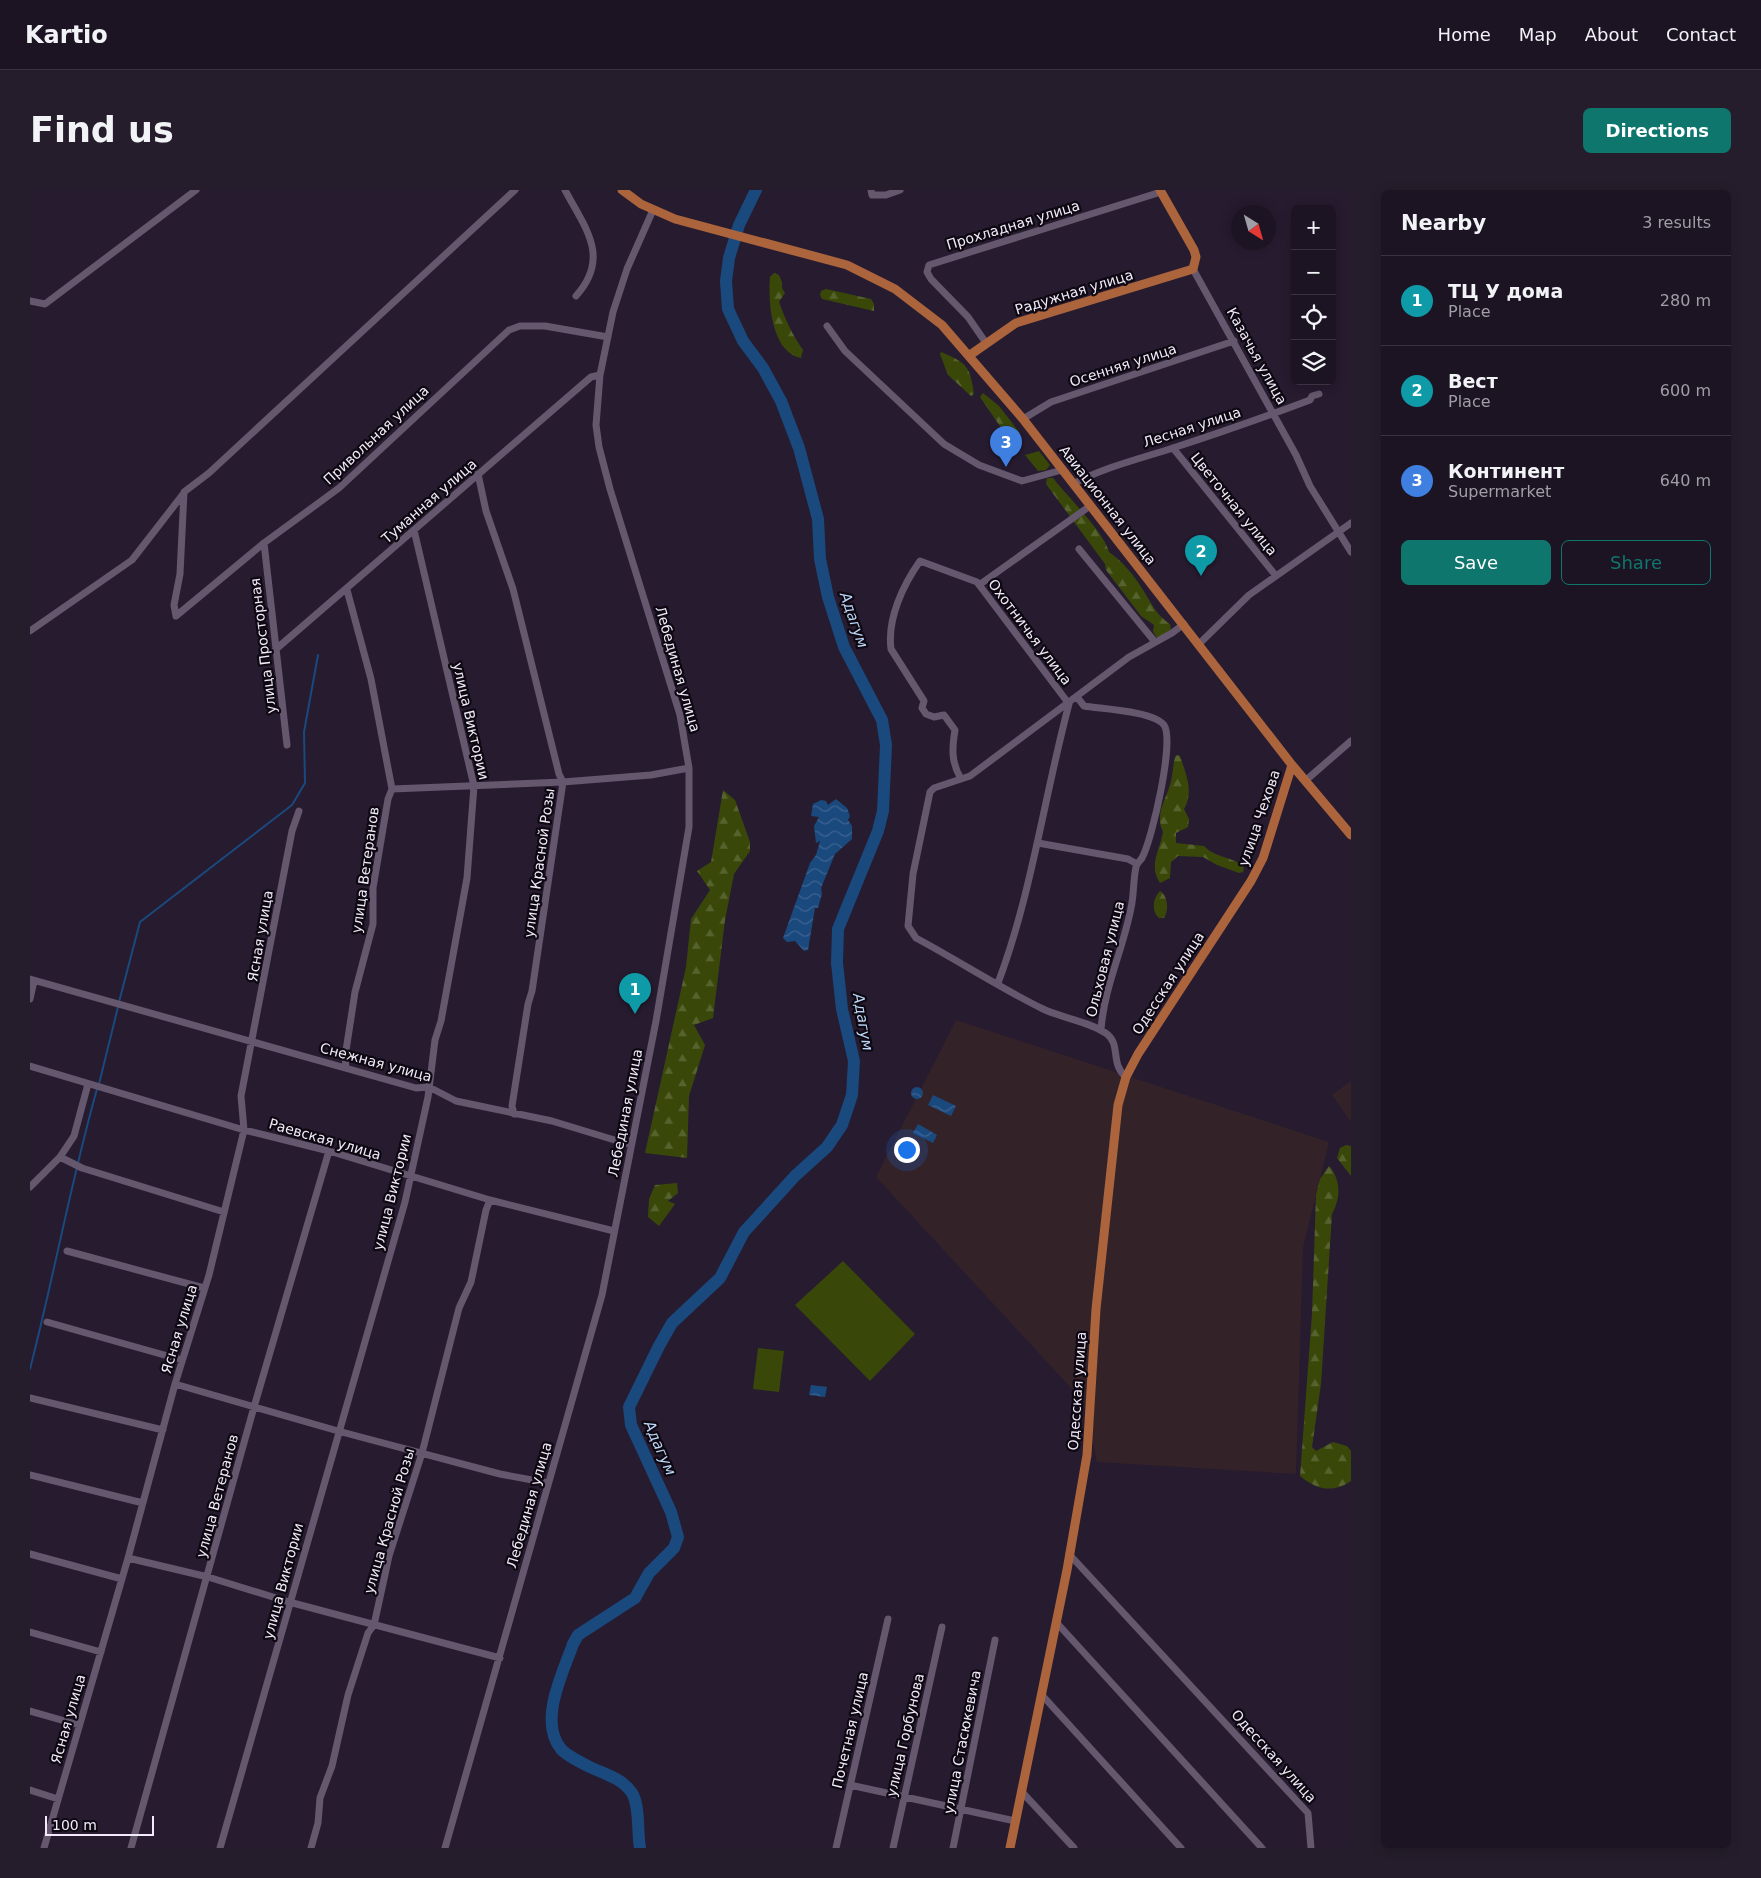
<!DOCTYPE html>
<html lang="en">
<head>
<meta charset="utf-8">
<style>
	body { margin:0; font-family:"DejaVu Sans",sans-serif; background:#251d2b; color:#f1f3f6 }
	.controls { position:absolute; right:15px; top:15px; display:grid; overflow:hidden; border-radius:8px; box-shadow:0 2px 12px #0003 }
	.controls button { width:45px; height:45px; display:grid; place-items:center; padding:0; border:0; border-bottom:1px solid #3b3341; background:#1d1423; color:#f1f3f6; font:25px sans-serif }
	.compass { position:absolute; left:1201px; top:15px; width:45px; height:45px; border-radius:50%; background:#1d1423; box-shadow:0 2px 12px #0003; rotate:143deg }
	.scale { position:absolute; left:15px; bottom:12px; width:109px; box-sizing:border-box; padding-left:5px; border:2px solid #f1eaf8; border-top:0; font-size:14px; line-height:18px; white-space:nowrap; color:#f1eaf8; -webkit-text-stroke:4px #0d0811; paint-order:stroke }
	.you { position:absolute; left:876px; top:959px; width:18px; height:18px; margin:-12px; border:4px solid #fff; border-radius:50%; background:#1a73e8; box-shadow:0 0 0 8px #1a73e833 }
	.badge { display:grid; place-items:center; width:32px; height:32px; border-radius:50%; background:#0f766e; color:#fff; font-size:16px; font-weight:700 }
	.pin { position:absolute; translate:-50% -41px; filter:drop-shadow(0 1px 2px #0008) }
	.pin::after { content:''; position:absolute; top:26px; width:18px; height:15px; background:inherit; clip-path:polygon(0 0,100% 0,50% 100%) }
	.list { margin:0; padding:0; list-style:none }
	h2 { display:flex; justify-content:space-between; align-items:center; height:65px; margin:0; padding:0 20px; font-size:21px }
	h2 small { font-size:16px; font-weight:400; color:#a09ea6 }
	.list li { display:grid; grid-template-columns:32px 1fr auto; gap:15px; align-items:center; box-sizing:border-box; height:90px; padding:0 20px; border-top:1px solid #3b3341 }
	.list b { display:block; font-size:19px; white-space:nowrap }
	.list p { margin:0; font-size:16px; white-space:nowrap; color:#a09ea6 }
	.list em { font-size:16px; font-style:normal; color:#a09ea6 }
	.actions { display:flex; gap:10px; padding:15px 20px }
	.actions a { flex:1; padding:11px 0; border:1px solid #0f766e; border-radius:8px; text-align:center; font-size:18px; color:#0f766e }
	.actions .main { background:#0f766e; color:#fff }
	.icon { flex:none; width:28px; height:28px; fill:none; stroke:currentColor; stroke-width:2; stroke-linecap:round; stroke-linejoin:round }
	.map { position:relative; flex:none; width:1321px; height:1658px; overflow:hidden; border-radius:8px }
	header { display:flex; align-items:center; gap:30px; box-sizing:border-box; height:70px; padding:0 25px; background:#1d1423; border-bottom:1px solid #3b3341 }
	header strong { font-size:24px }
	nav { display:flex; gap:28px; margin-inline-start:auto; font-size:18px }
	.intro { display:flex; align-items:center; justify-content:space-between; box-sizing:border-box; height:120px; padding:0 30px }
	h1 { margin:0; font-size:35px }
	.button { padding:12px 22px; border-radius:8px; background:#0f766e; color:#fff; font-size:18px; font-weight:700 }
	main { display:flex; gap:30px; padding:0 30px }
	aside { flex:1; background:#1d1423; border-radius:8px; box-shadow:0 2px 12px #0003 }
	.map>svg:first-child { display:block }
</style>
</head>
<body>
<header>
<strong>Kartio</strong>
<nav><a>Home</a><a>Map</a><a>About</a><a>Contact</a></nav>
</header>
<div class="intro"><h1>Find us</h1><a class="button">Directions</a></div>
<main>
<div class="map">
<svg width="1321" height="1658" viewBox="0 0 1321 1658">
	<defs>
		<pattern id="forest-firs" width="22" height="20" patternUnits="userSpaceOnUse" patternTransform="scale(1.25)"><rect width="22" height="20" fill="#394809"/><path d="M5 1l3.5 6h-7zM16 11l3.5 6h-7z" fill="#56632e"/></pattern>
		<pattern id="water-waves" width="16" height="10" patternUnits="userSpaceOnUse" patternTransform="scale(1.25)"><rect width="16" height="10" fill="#1a497e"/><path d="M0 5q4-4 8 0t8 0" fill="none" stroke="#3c6391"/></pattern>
	</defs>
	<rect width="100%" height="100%" fill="#271b2f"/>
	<path fill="#342229" d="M 926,830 L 1299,952 L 1273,1058 L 1266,1284 L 1067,1272 L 1054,1212 L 846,987 Z
		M 1321,891 L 1321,932 L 1302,905 Z"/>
	<path fill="#394809" d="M 1009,261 L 1020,275 L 1016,280 L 1008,281 L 995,265 Z
		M 813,1071 L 885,1144 L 840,1191 L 765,1115 Z
		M 728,1158 L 754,1161 L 749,1202 L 723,1199 Z"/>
	<path fill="url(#forest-firs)" d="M 744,83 L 749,85 L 752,92 L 752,98 L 755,103 L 749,112 C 755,129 763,146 773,160 L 771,168 C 741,162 738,111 740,87 Z
		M 796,99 L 841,109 L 844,114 L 844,121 L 792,109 L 790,105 L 791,101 Z
		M 911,162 C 937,173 940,176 944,204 L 941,206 L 918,185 L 910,164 Z
		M 953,203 L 969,216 L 990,243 L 988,250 L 980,251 L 950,207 Z
		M 1017,288 L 1023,288 C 1037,306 1074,342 1079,362 C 1092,371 1105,386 1113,400 C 1122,414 1126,425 1140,434 L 1141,440 L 1129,447 L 1126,447 L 1123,441 L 1124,435 L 1111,426 L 1076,380 L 1075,374 L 1016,294 Z
		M 1147,565 L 1150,566 C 1156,584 1164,602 1154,619 L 1159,629 L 1158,637 L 1146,643 L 1146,653 L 1174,656 C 1185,668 1202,666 1214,677 L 1213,682 L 1209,683 L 1187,675 L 1173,667 L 1148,666 L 1141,672 L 1140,688 L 1130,693 C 1118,676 1130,660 1133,642 C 1124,623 1137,609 1141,591 C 1143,583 1143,575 1145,567 Z
		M 693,600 L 705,610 L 720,652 L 720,661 L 704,684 L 695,730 L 683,828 L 664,835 L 675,855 L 659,906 L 657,968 L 615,963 L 656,777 L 661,729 L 680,700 L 667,681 L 681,672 Z
		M 1130,701 C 1138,706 1139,720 1134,728 L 1129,728 C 1121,721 1123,708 1130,701 Z
		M 1316,955 L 1321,956 L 1321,986 L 1307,968 L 1310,958 Z
		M 1299,976 C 1311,990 1311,1007 1302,1024 L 1291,1194 L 1282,1257 L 1286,1261 L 1303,1252 L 1317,1256 L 1321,1261 L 1321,1291 C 1302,1304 1286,1299 1270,1286 L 1282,1124 L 1286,1005 L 1290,989 Z
		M 647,993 L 648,1003 L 638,1011 L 645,1014 L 629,1036 L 618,1027 L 619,1009 L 625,995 Z"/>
	<path fill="url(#water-waves)" d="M 806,609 L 817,618 L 820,626 L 818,630 L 822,636 L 822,649 L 805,664 L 791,698 L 792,704 L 788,718 L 785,718 L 778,760 L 774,761 L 765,751 L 757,752 L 753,748 L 780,673 L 786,665 L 790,651 L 786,653 L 784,636 L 789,627 L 781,626 L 783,614 L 791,610 L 796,611 L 798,615 Z
		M881 903a6 6 0 1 1 12 0a6 6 0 1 1-12 0Z
		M 903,905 L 926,916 L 921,926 L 898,915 Z
		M 888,934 L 907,945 L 903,953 L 883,943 Z
		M 781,1195 L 797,1197 L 795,1207 L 779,1205 Z"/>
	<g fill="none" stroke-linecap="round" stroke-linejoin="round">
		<path stroke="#1a497e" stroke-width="2" d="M 89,812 L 110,732 L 262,615 L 275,593 L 274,542 L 288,465
			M 69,894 L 88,817
			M 0,1179 C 24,1086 41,991 67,899"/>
		<path stroke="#1a497e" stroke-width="12" d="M 610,1658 C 607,1641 610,1616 602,1603 C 592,1588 574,1584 560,1577 C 552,1573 537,1566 531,1559 C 508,1531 533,1483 543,1454 L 548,1445 L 605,1408 L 619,1383 L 644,1358 L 648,1347 L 641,1322 L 601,1235 L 599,1217 L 629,1156 L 642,1133 L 690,1088 L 714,1042 L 765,986 L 797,957 L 812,935 L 822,905 L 824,871 L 812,819 L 807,773 L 808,739 L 848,641 L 853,621 L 856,555 L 852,530 L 814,457 L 798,407 L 790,369 L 788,329 L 769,258 L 751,211 L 733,178 L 713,151 L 698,119 L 696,91 L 699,68 L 709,35 L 726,0"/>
		<path stroke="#64576e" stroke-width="7" d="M 485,0 L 179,283 L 154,302 L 150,384 L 144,415 L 146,426 L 234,353 L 309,298 L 479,140 L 490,136 L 515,136 L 578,147
			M 535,0 C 555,38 581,67 546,106
			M 841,0 L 842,5 L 856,5 L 870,0
			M 1163,79 L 1266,265 L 1280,296 L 1321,362
			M 0,111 L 15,114 L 166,0
			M 797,136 L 815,161 L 914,254 L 949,275 L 992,291 L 1032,280
			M 956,153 L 938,127 L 901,89 L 897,82 L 899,75 L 1131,2
			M 993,229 L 1021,212 L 1204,151
			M 1143,258 L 1246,386
			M 448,284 L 456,321 L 483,399 L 529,584 L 533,592 L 502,801 L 498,814 L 482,916 L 484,924
			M 1043,294 C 1075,277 1109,269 1143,258 C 1189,243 1235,227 1280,210 L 1282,206 L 1289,204
			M 234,353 L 257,555
			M 1049,359 L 1125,452
			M 949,395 L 1060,316
			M 0,441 L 102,370 L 154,303
			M 1169,454 L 1219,405 L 1321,333
			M 245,460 L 561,187 L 570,185
			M 1047,507 L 1054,516 C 1071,519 1123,521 1134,535 C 1145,550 1122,650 1112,668 C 1110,671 1107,673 1106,677 C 1103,691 1104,705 1101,718 C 1093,760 1074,797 1071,840
			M 931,589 C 921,572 922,558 925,540 L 914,525 L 904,527 L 896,524 L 892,518 L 894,511 L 861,459 C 857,429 873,395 890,371 L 947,392 L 1039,514 C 1014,607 1002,703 968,793
			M 1275,591 L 1321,551
			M 362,599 L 533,592 L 621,585 L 659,578
			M 1008,653 L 1098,669 L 1107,674
			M 0,789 L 386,898 L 399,897 L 426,911 L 522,931 L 601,955
			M 0,809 L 4,791
			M 0,876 L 214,940 L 299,961 L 460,1010 L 584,1041
			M 316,877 L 315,867 L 325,802 L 343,734 L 343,698 L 358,609 L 362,599 L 341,489 L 317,400
			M 1096,887 C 1080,874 1091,855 1077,844 C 1061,832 1032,828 1013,819 C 970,798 929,771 886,748 L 878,736 L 883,684 L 900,602 L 904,598 L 940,586 L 1099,467 L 1142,443 L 1154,434
			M 30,967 L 52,978 L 194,1022
			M 0,997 L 30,967 L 44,946 L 58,894
			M 37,1061 L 174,1098
			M 17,1132 L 152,1170
			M 145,1194 L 308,1241 L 470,1284 L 518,1293
			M 0,1208 L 133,1240
			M 0,1285 L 113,1313
			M 0,1364 L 92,1389
			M 1039,1364 L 1278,1623 L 1281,1658
			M 98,1368 L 178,1387 L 259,1412 L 470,1468
			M 1026,1432 L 1232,1658
			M 0,1442 L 71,1462
			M 1011,1504 L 1151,1658
			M 0,1521 L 49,1535
			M 820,1595 L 985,1631
			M 0,1600 L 28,1609
			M 991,1601 L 1044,1658
			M 14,1658 L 98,1368 L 145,1194 L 179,1085 L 214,940 L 211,906 L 262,641 L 269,621
			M 101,1658 L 224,1217 L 299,961
			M 190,1658 L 375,1012 L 398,907 L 405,850 L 411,831 L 437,688 L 444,596 L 384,340
			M 281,1658 L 288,1633 L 290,1608 L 302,1576 L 318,1505 L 338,1443 L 344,1435 L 359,1366 L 392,1263 L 429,1118 L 441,1092 L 456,1020 L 460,1010
			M 415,1658 L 572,1105 L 626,831 L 659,637 L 659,578 L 650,525 L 580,299 L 569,257 L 566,235 L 570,185 L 583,122 L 597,79 L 623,20
			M 806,1658 L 858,1429
			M 863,1658 L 912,1437
			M 923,1658 L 965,1450"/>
		<path stroke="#ab643c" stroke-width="9" d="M 592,0 L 611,14 L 645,29 L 817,75 L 865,99 L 912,135 L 993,229 L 1262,575 L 1321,645
			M 940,165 L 986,133 L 1163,79 L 1166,67 L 1164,60 L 1130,0
			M 980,1658 L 1037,1380 L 1057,1265 L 1066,1119 L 1088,915 L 1096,887 L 1108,864 L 1221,691 L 1233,668 L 1262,575"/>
	</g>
	<g text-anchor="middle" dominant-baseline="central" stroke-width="4.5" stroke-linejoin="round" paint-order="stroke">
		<g font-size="14" fill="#f1eaf8" stroke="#0d0811">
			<text transform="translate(983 35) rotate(-17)">Прохладная улица</text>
			<text transform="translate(1044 102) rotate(-17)">Радужная улица</text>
			<text transform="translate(1227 166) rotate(61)">Казачья улица</text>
			<text transform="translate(1093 175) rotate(-18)">Осенняя улица</text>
			<text transform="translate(1162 237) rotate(-18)">Лесная улица</text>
			<text transform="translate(346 245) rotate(-43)">Привольная улица</text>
			<text transform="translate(399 311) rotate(-41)">Туманная улица</text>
			<text transform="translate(1204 314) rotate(51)">Цветочная улица</text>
			<text transform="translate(1078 315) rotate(52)">Авиационная улица</text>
			<text transform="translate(1000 442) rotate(53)">Охотничья улица</text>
			<text transform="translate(233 456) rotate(-97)">улица Просторная</text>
			<text transform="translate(648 479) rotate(74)">Лебединая улица</text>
			<text transform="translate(441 531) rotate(77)">улица Виктории</text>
			<text transform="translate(1229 628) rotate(-71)">улица Чехова</text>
			<text transform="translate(509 673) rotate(-82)">улица Красной Розы</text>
			<text transform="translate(335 680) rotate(-82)">улица Ветеранов</text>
			<text transform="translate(230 746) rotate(-80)">Ясная улица</text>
			<text transform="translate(1075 769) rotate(-76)">Ольховая улица</text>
			<text transform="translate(1138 793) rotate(-57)">Одесская улица</text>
			<text transform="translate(346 872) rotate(15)">Снежная улица</text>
			<text transform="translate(595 923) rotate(-79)">Лебединая улица</text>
			<text transform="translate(295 949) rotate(16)">Раевская улица</text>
			<text transform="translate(362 1002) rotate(-76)">улица Виктории</text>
			<text transform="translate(149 1139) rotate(-73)">Ясная улица</text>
			<text transform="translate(1047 1201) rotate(-86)">Одесская улица</text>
			<text transform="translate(187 1306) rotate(-75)">улица Ветеранов</text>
			<text transform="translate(499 1315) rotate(-74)">Лебединая улица</text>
			<text transform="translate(359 1331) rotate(-74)">улица Красной Розы</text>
			<text transform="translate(253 1391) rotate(-75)">улица Виктории</text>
			<text transform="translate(38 1529) rotate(-74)">Ясная улица</text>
			<text transform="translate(820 1540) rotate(-77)">Почетная улица</text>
			<text transform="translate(875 1545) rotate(-77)">улица Горбунова</text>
			<text transform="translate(932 1552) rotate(-79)">улица Стасюкевича</text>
			<text transform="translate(1244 1566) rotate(48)">Одесская улица</text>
		</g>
		<g font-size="15" font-style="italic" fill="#bcd6f7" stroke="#0d0811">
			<text transform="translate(824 430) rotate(71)">Адагум</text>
			<text transform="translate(833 832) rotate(80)">Адагум</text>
			<text transform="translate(630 1258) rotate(66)">Адагум</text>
		</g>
	</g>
</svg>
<div class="controls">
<button>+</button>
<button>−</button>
<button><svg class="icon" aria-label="locate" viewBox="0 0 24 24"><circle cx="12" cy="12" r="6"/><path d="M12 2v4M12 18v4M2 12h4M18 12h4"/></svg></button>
<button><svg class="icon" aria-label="layers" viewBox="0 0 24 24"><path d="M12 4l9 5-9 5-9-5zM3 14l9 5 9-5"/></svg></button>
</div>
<svg class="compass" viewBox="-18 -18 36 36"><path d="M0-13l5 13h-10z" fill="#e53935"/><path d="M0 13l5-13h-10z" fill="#a09ea6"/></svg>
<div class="scale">100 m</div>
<div class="you"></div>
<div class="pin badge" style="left:605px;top:824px;background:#0f9aa8">1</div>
<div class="pin badge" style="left:1171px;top:386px;background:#0f9aa8">2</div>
<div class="pin badge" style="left:976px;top:277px;background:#3f7fe0">3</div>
</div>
<aside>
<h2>Nearby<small>3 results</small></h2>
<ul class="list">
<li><span class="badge" style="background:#0f9aa8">1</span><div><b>ТЦ У дома</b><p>Place</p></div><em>280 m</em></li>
<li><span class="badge" style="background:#0f9aa8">2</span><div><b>Вест</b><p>Place</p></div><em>600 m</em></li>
<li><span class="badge" style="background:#3f7fe0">3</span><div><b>Континент</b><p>Supermarket</p></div><em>640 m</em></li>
</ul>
<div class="actions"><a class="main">Save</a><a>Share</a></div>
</aside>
</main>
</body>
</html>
